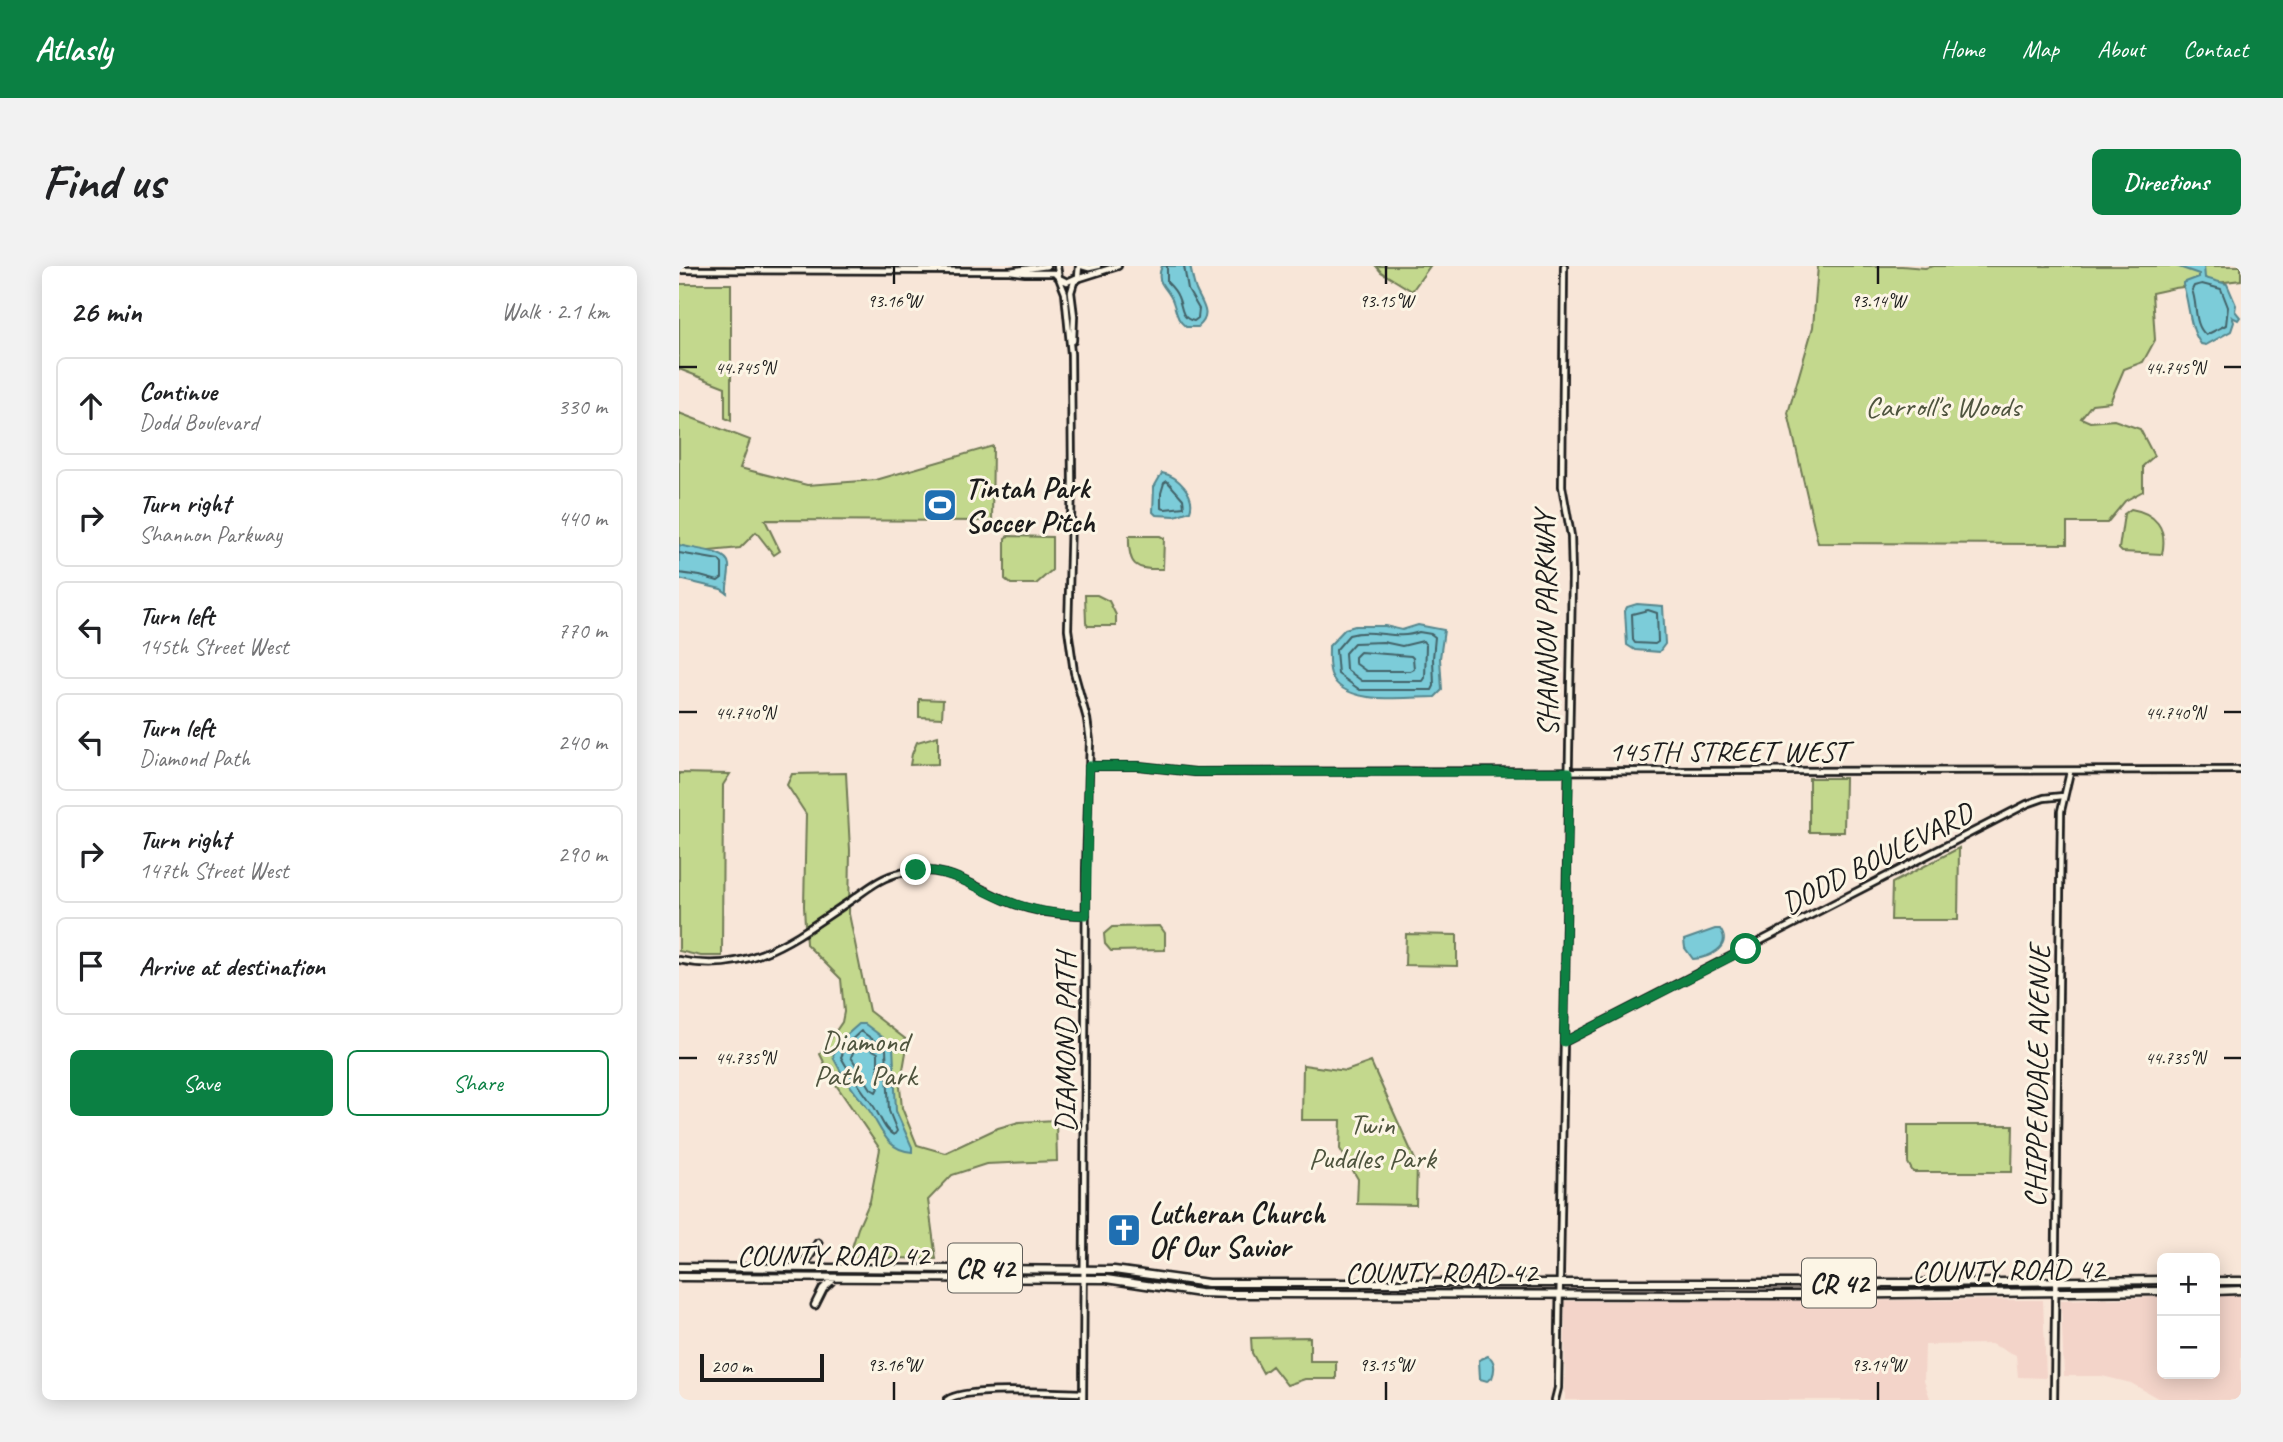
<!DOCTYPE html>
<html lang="en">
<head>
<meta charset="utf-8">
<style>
	body { margin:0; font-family:Caveat,sans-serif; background:#f2f2f2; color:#202124 }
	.controls { position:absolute; right:21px; bottom:21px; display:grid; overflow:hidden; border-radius:10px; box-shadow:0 4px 18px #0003 }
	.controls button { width:63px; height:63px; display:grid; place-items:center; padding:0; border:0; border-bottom:2px solid #e0e0e0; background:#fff; color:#202124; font:35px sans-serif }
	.scale { position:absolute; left:21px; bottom:18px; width:124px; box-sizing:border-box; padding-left:7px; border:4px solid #1c1c1c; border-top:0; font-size:19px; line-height:24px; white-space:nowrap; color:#1c1c1c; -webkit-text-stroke:5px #fcf5e5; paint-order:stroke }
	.stop { position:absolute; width:21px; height:21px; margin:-16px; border:5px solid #0b8043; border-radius:50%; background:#fff }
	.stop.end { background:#0b8043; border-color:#fff; box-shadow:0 2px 7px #0008 }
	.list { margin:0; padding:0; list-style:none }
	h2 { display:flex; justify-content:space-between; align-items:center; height:91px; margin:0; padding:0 28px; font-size:30px }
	h2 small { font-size:23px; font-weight:400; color:#757577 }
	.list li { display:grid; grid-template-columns:46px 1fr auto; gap:21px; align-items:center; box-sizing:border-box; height:98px; margin:0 14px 14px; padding:0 14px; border:2px solid #e0e0e0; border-radius:10px }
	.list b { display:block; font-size:26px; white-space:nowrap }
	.list p { margin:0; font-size:23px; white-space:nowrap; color:#757577 }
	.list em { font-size:23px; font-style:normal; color:#757577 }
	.actions { display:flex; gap:14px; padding:21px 28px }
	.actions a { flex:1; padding:16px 0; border:2px solid #0b8043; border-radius:10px; text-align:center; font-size:24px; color:#0b8043 }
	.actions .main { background:#0b8043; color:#fff }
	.icon { flex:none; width:38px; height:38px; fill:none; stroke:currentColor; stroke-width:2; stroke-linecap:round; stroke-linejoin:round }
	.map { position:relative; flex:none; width:1562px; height:1134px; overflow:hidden; border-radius:10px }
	header { display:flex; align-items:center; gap:42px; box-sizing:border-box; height:98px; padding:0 35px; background:#0b8043; color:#fff }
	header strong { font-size:33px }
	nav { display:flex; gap:38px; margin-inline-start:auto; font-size:24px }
	.intro { display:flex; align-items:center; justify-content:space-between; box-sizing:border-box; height:168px; padding:0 42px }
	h1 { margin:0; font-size:49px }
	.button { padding:18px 32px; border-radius:10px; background:#0b8043; color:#fff; font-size:24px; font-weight:700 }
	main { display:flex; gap:42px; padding:0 42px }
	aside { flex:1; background:#fff; border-radius:10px; box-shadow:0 4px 18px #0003 }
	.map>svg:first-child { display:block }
</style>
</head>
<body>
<header>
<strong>Atlasly</strong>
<nav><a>Home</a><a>Map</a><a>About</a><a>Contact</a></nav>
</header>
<div class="intro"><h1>Find us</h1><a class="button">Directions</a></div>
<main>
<aside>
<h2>26 min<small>Walk · 2.1 km</small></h2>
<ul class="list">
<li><svg class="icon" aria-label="ahead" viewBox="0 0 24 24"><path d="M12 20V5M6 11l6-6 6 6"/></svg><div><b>Continue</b><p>Dodd Boulevard</p></div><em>330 m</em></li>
<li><svg class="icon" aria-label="right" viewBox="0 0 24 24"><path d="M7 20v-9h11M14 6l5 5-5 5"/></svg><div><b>Turn right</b><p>Shannon Parkway</p></div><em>440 m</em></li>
<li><svg class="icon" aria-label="left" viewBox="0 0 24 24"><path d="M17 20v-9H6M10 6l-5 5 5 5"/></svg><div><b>Turn left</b><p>145th Street West</p></div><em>770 m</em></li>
<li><svg class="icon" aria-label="left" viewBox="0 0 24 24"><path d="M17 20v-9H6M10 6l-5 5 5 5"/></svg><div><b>Turn left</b><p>Diamond Path</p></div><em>240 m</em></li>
<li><svg class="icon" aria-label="right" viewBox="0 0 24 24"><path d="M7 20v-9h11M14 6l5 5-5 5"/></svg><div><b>Turn right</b><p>147th Street West</p></div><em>290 m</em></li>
<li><svg class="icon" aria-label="arrive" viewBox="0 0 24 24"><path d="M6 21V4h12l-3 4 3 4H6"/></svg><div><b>Arrive at destination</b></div></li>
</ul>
<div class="actions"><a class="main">Save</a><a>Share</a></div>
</aside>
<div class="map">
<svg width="1562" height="1134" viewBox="0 0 1562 1134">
	<rect width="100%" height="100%" fill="#f8e6d8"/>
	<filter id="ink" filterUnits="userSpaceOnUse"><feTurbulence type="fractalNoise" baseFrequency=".0143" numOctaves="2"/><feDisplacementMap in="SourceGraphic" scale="14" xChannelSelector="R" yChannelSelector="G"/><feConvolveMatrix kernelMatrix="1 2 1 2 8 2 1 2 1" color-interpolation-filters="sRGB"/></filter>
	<g filter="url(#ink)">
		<path fill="#f3d4c9" d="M 1536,1030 L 1562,1030 L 1562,1134 L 1482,1134 L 1452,1117 L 1423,1110 L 1385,1110 L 1382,1034 L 1483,1031 L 1483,1108 L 1536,1108 Z
			M 1364,1034 L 1367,1112 L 1339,1111 L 1337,1089 L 1312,1078 L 1246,1079 L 1245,1115 L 1251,1132 L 1247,1134 L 886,1134 L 886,1035 Z"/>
		<path fill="#c3d88d" stroke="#707a54" stroke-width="2" d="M 697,0 L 751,0 L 733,25 L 702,6 Z
			M 1139,0 L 1223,0 L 1246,2 L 1255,0 L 1562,0 L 1562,14 L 1496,22 L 1473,27 L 1476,74 L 1464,96 L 1445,103 L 1431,136 L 1413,138 L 1402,152 L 1411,156 L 1435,154 L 1461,163 L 1475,190 L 1464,200 L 1464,225 L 1446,235 L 1428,257 L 1388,257 L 1388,278 L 1139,277 L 1109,147 L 1134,61 Z
			M 0,18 L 52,18 L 52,155 L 46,152 L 46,121 L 0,103 Z
			M 0,147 L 71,174 L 61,202 L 128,219 L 197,214 L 314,180 L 313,255 L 86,254 L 101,285 L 95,289 L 77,266 L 61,282 L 0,288 Z
			M 1452,243 C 1476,247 1489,262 1483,288 L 1443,286 L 1440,283 L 1445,248 Z
			M 329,270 L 373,271 L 373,304 L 357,318 L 332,318 L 326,313 L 326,272 Z
			M 450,270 L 481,270 L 485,272 L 484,303 C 456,304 449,300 450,270 Z
			M 406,329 L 418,329 L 430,335 L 437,349 L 437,360 L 409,360 L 407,357 Z
			M 240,433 L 264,434 L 263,452 L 240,451 Z
			M 259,470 L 259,498 L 231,499 L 233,488 L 238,476 Z
			M 0,507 L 51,508 L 44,519 L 43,690 L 22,690 L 0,685 Z
			M 167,507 L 171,584 L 170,648 L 190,745 L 229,775 L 221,821 L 223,842 L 238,879 L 266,887 L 319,862 L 340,856 L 377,854 L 378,895 L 307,898 L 273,909 L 249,934 L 257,993 L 170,991 L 179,962 L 191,935 L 201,883 L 153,813 L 141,788 L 163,756 L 165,746 L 162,713 L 127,678 L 125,640 L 127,548 L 108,519 L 113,508 Z
			M 1130,512 L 1166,512 L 1165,566 L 1130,566 Z
			M 1280,582 L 1279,654 L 1212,654 L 1213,617 Z
			M 481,660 L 486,667 L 486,684 L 432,685 L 426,678 L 425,668 L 433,661 Z
			M 727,668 L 778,669 L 778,700 L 726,699 Z
			M 692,796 L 738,898 L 737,939 L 678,938 L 679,913 L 661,883 L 662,854 L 623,854 L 624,799 L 667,805 Z
			M 1229,859 L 1334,859 L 1333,906 L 1234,906 L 1229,897 Z
			M 631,1071 L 631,1095 L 657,1095 L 657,1113 L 626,1113 L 608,1119 L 593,1100 L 584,1107 L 573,1087 L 572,1072 Z"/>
		<path fill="#7cccd9" stroke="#56868d" stroke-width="2" d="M 483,0 L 511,0 C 513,8 514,16 517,24 C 523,38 534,49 519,61 L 507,61 C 497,53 498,47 494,36 C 489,21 475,18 483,0 Z
			M 1497,0 L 1525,0 L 1526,12 L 1548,18 L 1557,39 L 1556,45 L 1561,51 L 1559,54 L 1553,51 L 1555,56 L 1552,65 L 1527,79 L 1522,78 C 1509,60 1511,39 1504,19 L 1504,17 L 1520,11 L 1520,8 Z
			M 483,207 C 499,210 517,229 511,245 L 496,250 L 477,249 L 474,246 L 475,221 Z
			M 0,279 C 12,283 49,284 50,299 C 51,308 47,318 48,327 L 42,323 L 0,313 Z
			M 958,338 L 984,340 L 986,378 L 980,386 L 956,384 L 948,379 L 946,345 L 948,341 Z
			M 739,359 L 765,364 L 761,392 L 763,424 L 756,431 C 728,431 664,441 652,408 C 649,399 650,390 650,380 L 666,363 L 676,360 L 706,360 L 723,364 Z
			M 1036,663 L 1041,663 C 1054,681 1030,692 1014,693 L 1006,682 L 1005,674 Z
			M 180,758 L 186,758 L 214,779 L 217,845 L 233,881 L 233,886 C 205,884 202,859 187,840 C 175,826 164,811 155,793 L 154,789 L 163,773 Z
			M 809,1090 C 817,1095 816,1104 813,1112 L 808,1115 L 801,1113 L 800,1094 Z"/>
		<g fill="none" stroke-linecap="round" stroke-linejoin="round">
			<path stroke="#426268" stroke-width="2" d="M 488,0 L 488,16 C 492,20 497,25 499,31 C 504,42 501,52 515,55 L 519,52 L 520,43 L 509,24 L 505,0
				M 1523,18 L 1542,23 L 1549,41 L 1547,59 L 1527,69 C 1514,58 1519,39 1513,24 L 1515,20 Z
				M 488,215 L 504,233 L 505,241 L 486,243 L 482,242 L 482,227 L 485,217 Z
				M 0,287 L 40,294 L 43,298 L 43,312 L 39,315 L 21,310 L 0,307
				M 969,344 L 978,347 L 979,376 L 976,378 L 956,377 L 954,374 L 953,348 Z
				M 740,366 L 752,368 L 756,371 L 754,392 L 755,420 L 753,424 L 681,424 L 659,408 L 657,384 L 670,369 C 695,362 717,375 740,366 Z
				M 744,375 L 747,379 L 746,412 L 744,415 L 683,415 L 667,403 L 666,387 L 675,377 L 704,376 L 723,380 Z
				M 681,386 L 732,390 L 734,392 L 735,403 L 731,405 L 687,405 L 676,397 L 676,391 Z
				M 182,765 L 207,783 L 210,845 L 218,865 L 215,869 C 204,864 201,848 193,838 C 182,822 171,808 162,791 L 169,777 Z
				M 182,777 L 199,787 L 199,822 L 197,826 L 192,823 L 172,791 L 176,782 Z"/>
			<g stroke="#1c1c1c" stroke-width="10">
				<path id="tertiary" d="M 378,0 L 380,12 L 388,16 L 399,11 L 400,0
					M 403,0 L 410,2 L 419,0
					M 0,4 L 331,5 L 368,0
					M 331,5 L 346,7 L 375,7 L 380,12 L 386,27 L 392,88 L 393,216 L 389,363 L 395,406 L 408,453 L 411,475 L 407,603 L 404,1134
					M 394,75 L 395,50 L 392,26 L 395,16 L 401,12 L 439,0
					M 410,500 L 460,500 L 516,506 L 1562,504
					M 0,694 C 70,710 117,671 171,635 C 187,624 203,610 222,607 C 267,598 289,618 328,635 C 354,646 380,649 407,649
					M 885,776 L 1348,538 L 1365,532 L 1384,530
					M 268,1134 C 288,1120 376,1127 404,1127
					M 876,1134 L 879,1122 L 893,310 L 892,270 L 883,220 L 885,0
					M 1375,1134 L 1382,545 L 1391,506"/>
			</g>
			<g stroke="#1c1c1c" stroke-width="11">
				<path id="trunk" d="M 0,1001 L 435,1004 L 529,1017 L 1250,1017 L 1483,1014
					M 118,1001 L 130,991 L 139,977
					M 0,1011 L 427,1013 L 521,1027 L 553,1028 L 1132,1029 L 1483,1025
					M 1536,1015 L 1562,1015
					M 1536,1025 L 1562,1024
					M 1128,1029 L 1133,1022 L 1195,1021 L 1201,1018
					M 136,1039 L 144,1023 L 155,1012"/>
			</g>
			<use href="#tertiary" stroke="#fcf5e5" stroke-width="4.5"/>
			<use href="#trunk" stroke="#fcf5e5" stroke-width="6"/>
		</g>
	</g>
	<g fill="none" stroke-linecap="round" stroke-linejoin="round" filter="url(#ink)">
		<path stroke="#0b8043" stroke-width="9" d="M 237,604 C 281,605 293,622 331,636 C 356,646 380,648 407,649 L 410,500 L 460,500 L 516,506 L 890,506 L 885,776 L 1067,683"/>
	</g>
	<path fill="none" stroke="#1c1c1c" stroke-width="2.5" d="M 215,0 L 215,18M 707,0 L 707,18M 1199,0 L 1199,18M 0,101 L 18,101M 1545,101 L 1562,101M 0,446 L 18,446M 1545,446 L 1562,446M 0,792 L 18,792M 1545,792 L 1562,792M 215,1116 L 215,1134M 707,1116 L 707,1134M 1199,1116 L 1199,1134"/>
	<defs>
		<g id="stadium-square" transform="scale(1.75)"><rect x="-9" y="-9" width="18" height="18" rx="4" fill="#1f6fb2" stroke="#fcf5e5"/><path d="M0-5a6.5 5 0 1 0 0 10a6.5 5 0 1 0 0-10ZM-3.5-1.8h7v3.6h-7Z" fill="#fff"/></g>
		<g id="church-square" transform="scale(1.75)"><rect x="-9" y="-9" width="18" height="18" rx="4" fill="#1f6fb2" stroke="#fcf5e5"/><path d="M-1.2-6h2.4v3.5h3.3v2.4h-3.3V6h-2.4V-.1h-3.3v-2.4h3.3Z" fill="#fff"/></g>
	</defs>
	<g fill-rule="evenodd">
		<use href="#stadium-square" x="261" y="239"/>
		<use href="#church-square" x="445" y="964"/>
	</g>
	<g text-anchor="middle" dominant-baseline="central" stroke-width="6" stroke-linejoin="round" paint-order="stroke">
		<g fill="#fcf5e5" stroke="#5f5d58" stroke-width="2">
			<rect x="269" y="977.5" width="74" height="49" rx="5"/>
			<rect x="1123" y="992.5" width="74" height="49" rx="5"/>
		</g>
		<g font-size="28" font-weight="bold" fill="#1c1c1c">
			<text x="306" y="1002">CR 42</text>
			<text x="1160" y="1017">CR 42</text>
		</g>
		<g font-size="30" fill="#4e543e" stroke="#fcf5e5">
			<text x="1264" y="140">Carroll's Woods</text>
			<text x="186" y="775">Diamond<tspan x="186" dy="34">Path Park</tspan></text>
			<text x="693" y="858">Twin<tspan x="693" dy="34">Puddles Park</tspan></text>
		</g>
		<g font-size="30" font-weight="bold" fill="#1c1c1c" stroke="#fcf5e5" text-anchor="start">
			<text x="286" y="222">Tintah Park<tspan x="286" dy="34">Soccer Pitch</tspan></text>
			<text x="470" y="947">Lutheran Church<tspan x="470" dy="34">Of Our Savior</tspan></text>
		</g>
		<g font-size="30" fill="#1c1c1c" stroke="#fcf5e5">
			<text transform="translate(867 358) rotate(-91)">SHANNON PARKWAY</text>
			<text x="1049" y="485">145TH STREET WEST</text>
			<text transform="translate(1198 592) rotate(-27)">DODD BOULEVARD</text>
			<text transform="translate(386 777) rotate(-90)">DIAMOND PATH</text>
			<text transform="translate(1358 810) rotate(-89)">CHIPPENDALE AVENUE</text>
			<text x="154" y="989">COUNTY ROAD 42</text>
			<text transform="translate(1329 1004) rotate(-1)">COUNTY ROAD 42</text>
			<text x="762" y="1006">COUNTY ROAD 42</text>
		</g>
	</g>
	<g font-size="18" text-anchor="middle" fill="#1c1c1c" stroke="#fcf5e5" stroke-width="6" stroke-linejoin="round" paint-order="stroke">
		<text x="215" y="41">93.16°W</text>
		<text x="707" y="41">93.15°W</text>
		<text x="1199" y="41">93.14°W</text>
		<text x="66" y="108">44.745°N</text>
		<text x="1496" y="108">44.745°N</text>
		<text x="66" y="453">44.740°N</text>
		<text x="1496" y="453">44.740°N</text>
		<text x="66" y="798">44.735°N</text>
		<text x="1496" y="798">44.735°N</text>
		<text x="215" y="1105">93.16°W</text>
		<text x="707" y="1105">93.15°W</text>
		<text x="1199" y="1105">93.14°W</text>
	</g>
</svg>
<div class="controls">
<button>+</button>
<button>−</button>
</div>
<div class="scale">200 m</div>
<div class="stop" style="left:1067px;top:683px"></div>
<div class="stop end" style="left:237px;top:604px"></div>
</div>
</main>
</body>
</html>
